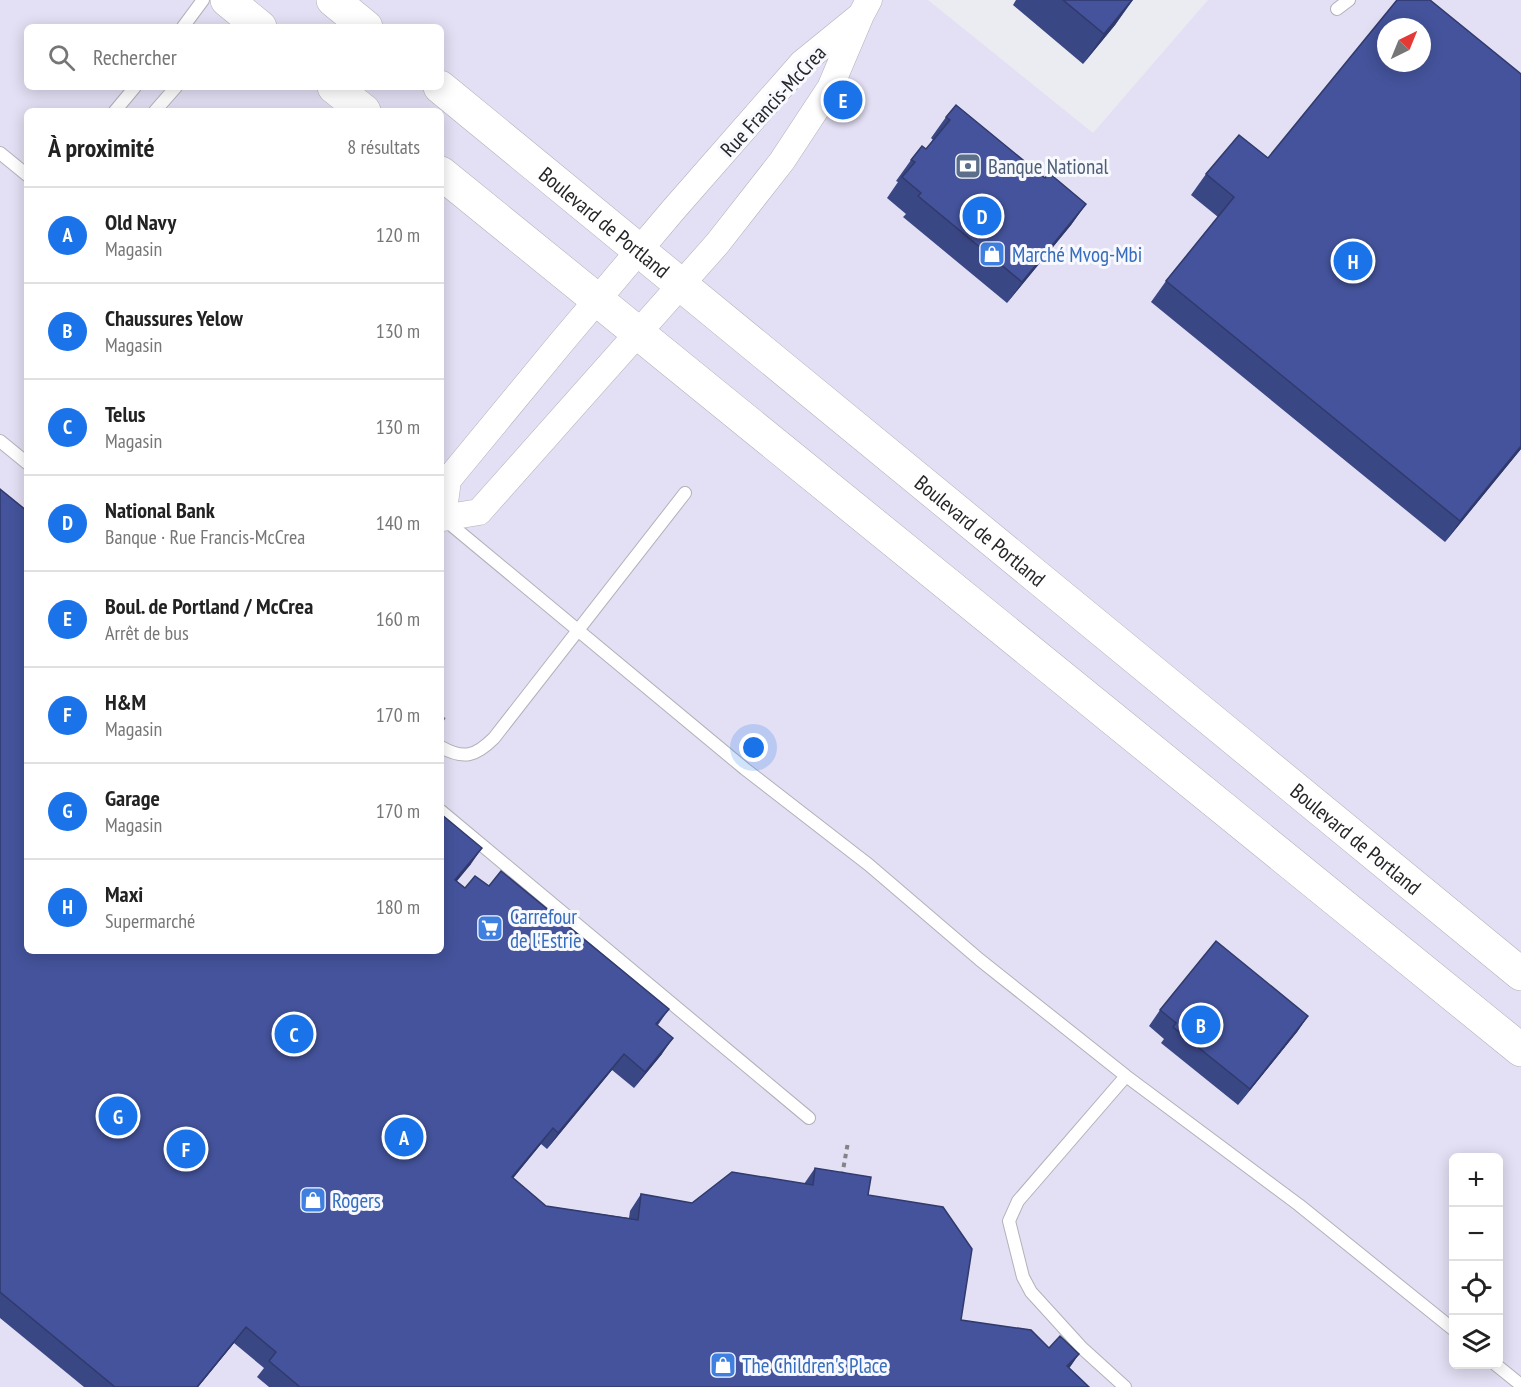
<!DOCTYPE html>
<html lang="fr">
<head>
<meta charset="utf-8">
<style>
	body { margin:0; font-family:"PT Sans Narrow",sans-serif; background:#f2f2f2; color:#222 }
	.controls { position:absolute; right:18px; bottom:18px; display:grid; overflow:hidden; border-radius:9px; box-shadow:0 3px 15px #0003 }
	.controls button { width:54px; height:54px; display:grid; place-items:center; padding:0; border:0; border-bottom:2px solid #e0e0e0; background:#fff; color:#222; font:30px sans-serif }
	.compass { position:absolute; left:1377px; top:18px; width:54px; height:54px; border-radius:50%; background:#fff; box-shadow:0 3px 15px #0003; rotate:43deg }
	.you { position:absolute; left:754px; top:748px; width:21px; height:21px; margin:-15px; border:4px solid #fff; border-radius:50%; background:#1a73e8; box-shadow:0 0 0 9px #1a73e833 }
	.badge { display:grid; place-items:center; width:39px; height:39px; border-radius:50%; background:#1a73e8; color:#fff; font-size:20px; font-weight:700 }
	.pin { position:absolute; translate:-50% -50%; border:3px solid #fff; box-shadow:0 2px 6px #0006 }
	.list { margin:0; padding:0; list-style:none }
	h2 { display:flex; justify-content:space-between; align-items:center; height:78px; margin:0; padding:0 24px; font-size:26px }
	h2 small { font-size:20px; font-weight:400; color:#767676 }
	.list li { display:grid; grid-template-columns:39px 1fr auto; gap:18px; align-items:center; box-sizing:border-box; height:96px; padding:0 24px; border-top:2px solid #e0e0e0 }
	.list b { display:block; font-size:22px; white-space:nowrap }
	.list p { margin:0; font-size:20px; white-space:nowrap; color:#767676 }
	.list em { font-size:20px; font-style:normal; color:#767676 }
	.icon { flex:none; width:33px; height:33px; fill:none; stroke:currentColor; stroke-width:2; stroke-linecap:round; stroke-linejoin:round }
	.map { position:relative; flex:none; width:1521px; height:1387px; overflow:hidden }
	.search { position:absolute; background:#fff; box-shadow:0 3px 15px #0003; left:24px; top:24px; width:420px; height:66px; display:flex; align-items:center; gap:15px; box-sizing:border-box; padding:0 21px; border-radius:9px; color:#767676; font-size:22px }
	.panel { position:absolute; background:#fff; box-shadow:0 3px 15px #0003; left:24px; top:108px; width:420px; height:846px; border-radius:9px }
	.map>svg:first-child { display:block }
</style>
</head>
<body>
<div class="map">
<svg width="1521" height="1387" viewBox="0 0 1521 1387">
	<rect width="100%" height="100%" fill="#eaecf2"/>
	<path fill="#e3dff4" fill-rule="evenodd" d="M 0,0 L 928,0 L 1093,133 L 1208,0 L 1521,0 L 1521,1387 L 0,1387 ZM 27,27 L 441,27 L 441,87 L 27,87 ZM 1386,27 L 1422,27 L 1422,63 L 1386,63 ZM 27,111 L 441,111 L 441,951 L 27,951 ZM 1454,1158 L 1498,1158 L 1498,1364 L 1454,1364 Z"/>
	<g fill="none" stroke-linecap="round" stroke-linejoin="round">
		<g stroke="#b0b2b8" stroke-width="14">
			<path id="service" d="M 1337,9 L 1349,0
				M 183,27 L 203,0
				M 115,111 L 135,87
				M 155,111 L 176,87
				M 0,153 L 27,175
				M 0,441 L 27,463
				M 444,519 L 745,769 L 869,865 L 980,960 L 1126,1076 L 1299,1205 L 1454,1330
				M 441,747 C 464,760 476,756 494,738 L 685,493
				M 441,811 L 809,1118
				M 1495,1364 L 1521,1385
				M 1125,1387 L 1082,1348 L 1031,1292 L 1023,1277 L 1009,1221 L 1018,1201 L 1126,1076"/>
		</g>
		<g stroke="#b0b2b8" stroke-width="27">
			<path id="minor" d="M 861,15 L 802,63 L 674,209 L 560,344 L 448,480 L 443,518 L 479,512 L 717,244 L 782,161 L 830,88 L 861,15 L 869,0"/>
		</g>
		<g stroke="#b0b2b8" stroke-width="34">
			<g id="secondary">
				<path d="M 227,0 L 260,27"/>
				<path d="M 333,0 L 366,27"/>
				<path d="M 334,87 L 364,111"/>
				<path id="s1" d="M 440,87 L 1521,974"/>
				<path d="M 441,173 L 1521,1050"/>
			</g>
		</g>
		<path stroke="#838488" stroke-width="4" stroke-dasharray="4.5 4.5" stroke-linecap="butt" d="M 441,717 L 447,722
			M 842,1176 L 848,1142"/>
		<use href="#service" stroke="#fff" stroke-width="12"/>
		<use href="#minor" stroke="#fff" stroke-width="26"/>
		<use href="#secondary" stroke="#fff" stroke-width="33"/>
	</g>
	<path fill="#3a4785" d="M 1016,0 L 1133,0 L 1115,25 L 1083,64 L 1013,5 Z
		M 1521,74 L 1521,449 L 1445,542 L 1151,302 L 1166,281 L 1218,217 L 1191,195 L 1206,174 L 1268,158 Z
		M 946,117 L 1086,204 L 1071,225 L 1007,303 L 903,217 L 906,214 L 887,198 L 898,182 L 896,181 L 911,160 L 926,149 L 933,140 L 931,138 Z
		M 0,489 L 27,951 L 441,814 L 471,864 L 456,881 L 465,888 L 489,886 L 669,1009 L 658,1025 L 662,1054 L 634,1088 L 612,1070 L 547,1149 L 541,1144 L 513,1178 L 546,1206 L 629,1218 L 630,1211 L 641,1194 L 692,1203 L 804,1184 L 815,1168 L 868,1195 L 961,1320 L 1049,1348 L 1079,1354 L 1069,1368 L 1089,1387 L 269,1387 L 257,1377 L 264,1368 L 234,1343 L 198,1387 L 84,1387 L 0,1318 Z
		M 1160,1010 L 1308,1016 L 1297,1032 L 1238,1105 L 1161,1043 L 1164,1039 L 1149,1026 Z"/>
	<path fill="#303a6c" d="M 1132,0 L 1115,25 L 1083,64 L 1104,34 Z
		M 1086,204 L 1071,225 L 1007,303 L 1022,282 Z
		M 1521,446 L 1521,449 L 1445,542 L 1460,521 Z
		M 482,848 L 471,864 L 444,897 L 455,880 Z
		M 1308,1016 L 1297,1032 L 1238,1105 L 1250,1089 Z
		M 673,1038 L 662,1054 L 634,1088 L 645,1072 Z
		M 624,1054 L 612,1070 L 547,1149 L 558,1133 Z
		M 553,1128 L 541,1144 L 501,1193 L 512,1177 Z
		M 246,1327 L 234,1343 L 198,1387 L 196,1387 Z
		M 1079,1354 L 1068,1370 L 1067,1366 Z"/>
	<path fill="#44539b" stroke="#303a6c" stroke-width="1.5" fill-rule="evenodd" d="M 1063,0 L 1132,0 L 1104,34 Z
		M 1397,0 L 1430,0 L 1521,74 L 1521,446 L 1460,521 L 1166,281 L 1234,197 L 1206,174 L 1239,135 L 1268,158 ZM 1386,27 L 1422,27 L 1422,63 L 1386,63 Z
		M 956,105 L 1045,178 L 1049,173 L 1086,204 L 1022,282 L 918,196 L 921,193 L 902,177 L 915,162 L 911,160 L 922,146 L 926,149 L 950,120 L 946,117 Z
		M 0,489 L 27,511 L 27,951 L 441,951 L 441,814 L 482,848 L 455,880 L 465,888 L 475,876 L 489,886 L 501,871 L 669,1009 L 656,1024 L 673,1038 L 645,1072 L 624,1054 L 558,1133 L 553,1128 L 512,1177 L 546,1206 L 638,1220 L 641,1194 L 692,1203 L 732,1172 L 813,1185 L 815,1168 L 871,1177 L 868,1195 L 943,1207 L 972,1249 L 961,1320 L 1031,1330 L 1049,1348 L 1060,1336 L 1079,1354 L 1067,1366 L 1089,1387 L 300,1387 L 269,1361 L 276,1352 L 246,1327 L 197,1387 L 115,1387 L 0,1292 Z
		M 1216,941 L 1308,1016 L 1250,1089 L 1173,1027 L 1176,1023 L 1160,1010 Z"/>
	<defs>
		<g id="bank-square" transform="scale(1.35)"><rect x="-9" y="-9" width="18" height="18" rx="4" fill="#5c6f8a" stroke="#f7f9fe"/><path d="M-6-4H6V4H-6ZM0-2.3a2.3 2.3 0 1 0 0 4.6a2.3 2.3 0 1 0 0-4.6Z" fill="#fff"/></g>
		<g id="shop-square" transform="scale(1.35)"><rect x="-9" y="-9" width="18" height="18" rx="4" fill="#3f7fe0" stroke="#f7f9fe"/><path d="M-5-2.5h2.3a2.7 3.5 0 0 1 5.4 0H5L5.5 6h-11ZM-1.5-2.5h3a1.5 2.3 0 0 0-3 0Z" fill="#fff"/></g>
		<g id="supermarket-square" transform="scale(1.35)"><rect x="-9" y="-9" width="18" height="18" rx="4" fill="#3f7fe0" stroke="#f7f9fe"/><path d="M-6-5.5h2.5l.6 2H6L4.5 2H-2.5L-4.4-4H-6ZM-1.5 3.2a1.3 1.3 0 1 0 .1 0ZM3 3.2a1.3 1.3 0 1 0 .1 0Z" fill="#fff"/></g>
	</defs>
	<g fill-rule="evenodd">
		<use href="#bank-square" x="968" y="166"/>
		<use href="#shop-square" x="992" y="254"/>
		<use href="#supermarket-square" x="490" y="928"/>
		<use href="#shop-square" x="313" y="1200"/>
		<use href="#shop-square" x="723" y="1365"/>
	</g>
	<g text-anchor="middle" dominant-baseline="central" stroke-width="6" stroke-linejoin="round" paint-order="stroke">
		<g font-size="21" fill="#262629" stroke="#f7f9fe">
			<text transform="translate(773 101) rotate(-47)">Rue Francis-McCrea</text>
			<text stroke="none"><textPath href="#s1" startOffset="213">Boulevard de Portland</textPath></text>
			<text stroke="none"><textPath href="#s1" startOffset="699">Boulevard de Portland</textPath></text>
			<text stroke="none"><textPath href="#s1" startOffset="1185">Boulevard de Portland</textPath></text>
		</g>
		<g font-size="21" fill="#4e5e75" stroke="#f7f9fe" text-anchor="start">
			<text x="988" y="166">Banque National</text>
		</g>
		<g font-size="21" fill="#366cbe" stroke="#f7f9fe" text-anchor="start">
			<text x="1012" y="254">Marché Mvog-Mbi</text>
			<text x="510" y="916">Carrefour<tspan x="510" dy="24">de l'Estrie</tspan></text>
			<text x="332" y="1200">Rogers</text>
			<text x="742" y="1365">The Children's Place</text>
		</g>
	</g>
</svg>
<div class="controls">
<button>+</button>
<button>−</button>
<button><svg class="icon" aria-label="locate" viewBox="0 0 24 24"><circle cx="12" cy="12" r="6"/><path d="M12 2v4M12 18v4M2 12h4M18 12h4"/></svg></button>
<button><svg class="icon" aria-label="layers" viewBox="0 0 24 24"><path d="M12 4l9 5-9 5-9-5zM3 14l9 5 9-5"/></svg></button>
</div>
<svg class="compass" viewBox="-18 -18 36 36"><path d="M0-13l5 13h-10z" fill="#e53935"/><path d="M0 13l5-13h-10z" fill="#767676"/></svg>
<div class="you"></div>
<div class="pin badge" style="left:404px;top:1137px">A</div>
<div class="pin badge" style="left:1201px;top:1025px">B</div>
<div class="pin badge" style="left:294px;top:1034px">C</div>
<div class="pin badge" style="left:982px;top:216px">D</div>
<div class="pin badge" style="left:843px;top:100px">E</div>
<div class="pin badge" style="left:186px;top:1149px">F</div>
<div class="pin badge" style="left:118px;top:1116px">G</div>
<div class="pin badge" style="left:1353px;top:261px">H</div>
<div class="search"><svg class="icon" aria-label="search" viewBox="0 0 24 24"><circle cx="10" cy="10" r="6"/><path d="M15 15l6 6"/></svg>Rechercher</div>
<section class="panel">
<h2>À proximité<small>8 résultats</small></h2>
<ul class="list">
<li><span class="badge">A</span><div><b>Old Navy</b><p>Magasin</p></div><em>120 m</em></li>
<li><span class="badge">B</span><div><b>Chaussures Yelow</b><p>Magasin</p></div><em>130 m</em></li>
<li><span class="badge">C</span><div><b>Telus</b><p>Magasin</p></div><em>130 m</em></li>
<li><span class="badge">D</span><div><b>National Bank</b><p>Banque · Rue Francis-McCrea</p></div><em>140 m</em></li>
<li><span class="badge">E</span><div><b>Boul. de Portland / McCrea</b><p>Arrêt de bus</p></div><em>160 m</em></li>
<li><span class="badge">F</span><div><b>H&amp;M</b><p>Magasin</p></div><em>170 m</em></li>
<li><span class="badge">G</span><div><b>Garage</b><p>Magasin</p></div><em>170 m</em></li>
<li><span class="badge">H</span><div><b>Maxi</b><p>Supermarché</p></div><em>180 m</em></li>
</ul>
</section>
</div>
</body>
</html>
